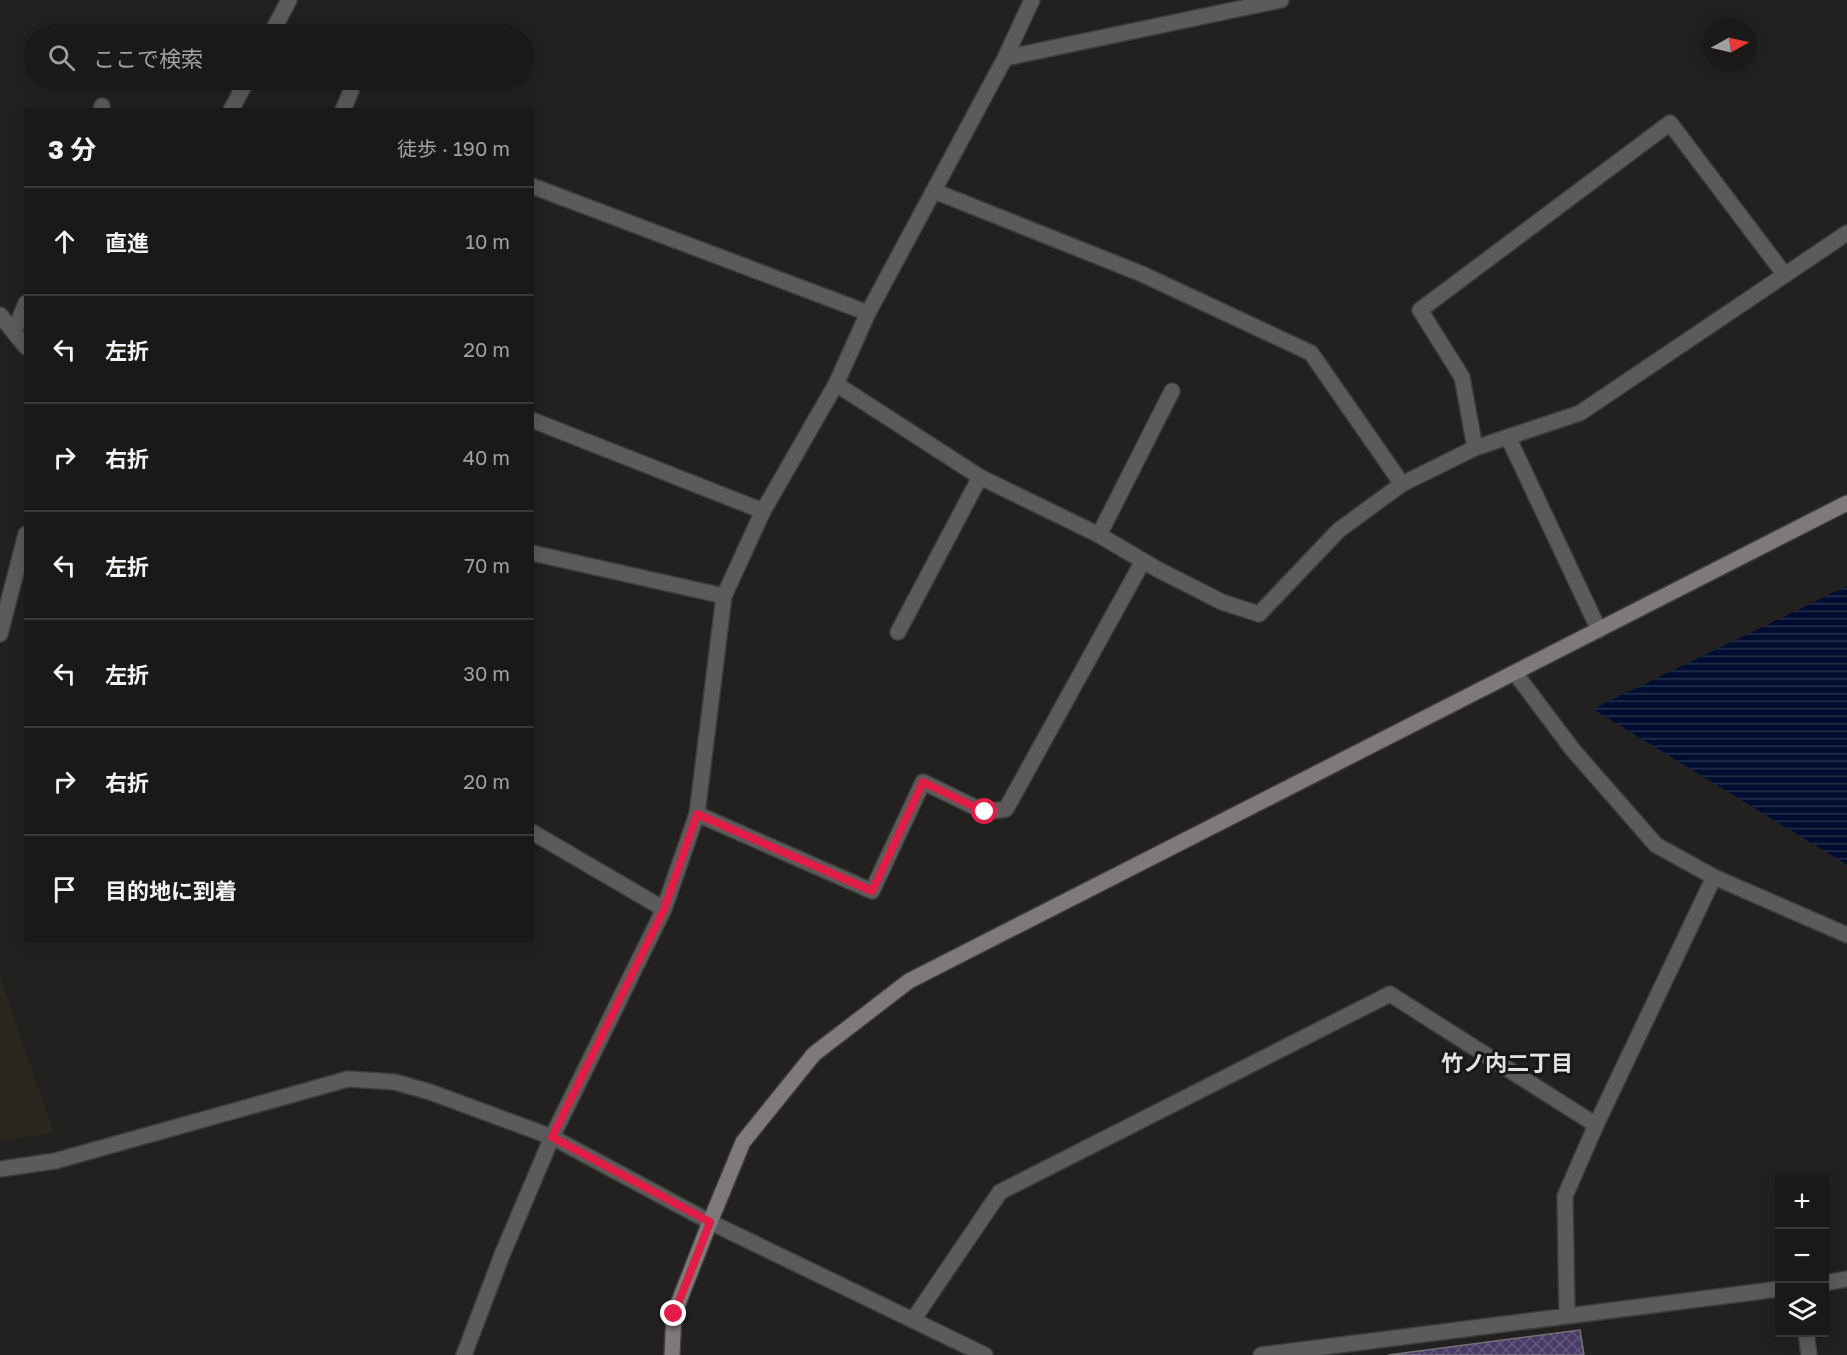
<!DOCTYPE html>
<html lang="ja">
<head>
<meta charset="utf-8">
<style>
	body { margin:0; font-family:"Golos Text","Noto Sans JP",sans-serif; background:#272624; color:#f1f3f6 }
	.controls { position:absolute; right:18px; bottom:18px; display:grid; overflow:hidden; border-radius:0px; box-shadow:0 3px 15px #0003 }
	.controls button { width:54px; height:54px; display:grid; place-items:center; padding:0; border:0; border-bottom:2px solid #383836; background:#1a1917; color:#f1f3f6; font:30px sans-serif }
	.compass { position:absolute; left:1703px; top:18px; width:54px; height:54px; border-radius:50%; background:#1a1917; box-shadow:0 3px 15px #0003; rotate:82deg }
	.stop { position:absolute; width:18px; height:18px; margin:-14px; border:4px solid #e11d48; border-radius:50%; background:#fff }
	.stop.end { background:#e11d48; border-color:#fff; box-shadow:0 2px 6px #0008 }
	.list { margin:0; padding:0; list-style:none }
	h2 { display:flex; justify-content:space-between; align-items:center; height:78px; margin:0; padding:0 24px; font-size:26px }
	h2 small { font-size:20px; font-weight:400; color:#9fa0a1 }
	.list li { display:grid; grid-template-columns:39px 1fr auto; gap:18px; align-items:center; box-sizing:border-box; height:108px; padding:0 24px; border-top:2px solid #383836 }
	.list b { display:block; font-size:22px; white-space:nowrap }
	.list em { font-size:20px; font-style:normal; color:#9fa0a1 }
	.icon { flex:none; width:33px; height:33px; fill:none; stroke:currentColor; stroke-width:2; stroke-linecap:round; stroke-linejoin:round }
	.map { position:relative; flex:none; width:1847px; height:1355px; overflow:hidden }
	.search { position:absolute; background:#1a1917; box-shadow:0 3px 15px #0003; left:24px; top:24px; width:510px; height:66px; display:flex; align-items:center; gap:15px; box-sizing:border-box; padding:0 21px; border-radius:33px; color:#9fa0a1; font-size:22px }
	.panel { position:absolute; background:#1a1917; box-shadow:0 3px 15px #0003; left:24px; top:108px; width:510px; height:834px; border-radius:0px }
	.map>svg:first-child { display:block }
</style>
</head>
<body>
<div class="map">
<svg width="1847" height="1355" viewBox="0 0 1847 1355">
	<defs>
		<pattern id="water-rules" width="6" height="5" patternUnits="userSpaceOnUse" patternTransform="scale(1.5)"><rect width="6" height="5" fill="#000d30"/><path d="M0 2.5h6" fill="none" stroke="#25304e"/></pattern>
		<pattern id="building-cross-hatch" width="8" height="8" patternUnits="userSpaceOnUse" patternTransform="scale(1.5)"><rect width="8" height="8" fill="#493b67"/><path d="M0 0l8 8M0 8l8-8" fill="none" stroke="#63577c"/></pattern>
	</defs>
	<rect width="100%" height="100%" fill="#22211f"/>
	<path fill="#2a271f" d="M 0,977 L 54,1133 L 0,1141 Z"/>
	<path fill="url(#water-rules)" d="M 1847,586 L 1847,865 L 1593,709 Z"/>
	<path fill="url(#building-cross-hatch)" stroke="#747476" stroke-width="1.5" d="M 1580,1330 L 1584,1355 L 1388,1355 Z"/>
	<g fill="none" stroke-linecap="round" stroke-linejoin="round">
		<g stroke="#3d3c3a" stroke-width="18">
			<path id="lane" d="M 343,110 L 351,91
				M 1508,437 L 1599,630
				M 1475,448 L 1462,377 L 1420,310 L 1670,123 L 1785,275
				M 1099,535 L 1172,391
				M 898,632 L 980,477
				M 697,814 L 872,891 L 923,782 L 985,812 L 1006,809 L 1143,561"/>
		</g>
		<g stroke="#3d3c3a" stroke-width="18">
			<path id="street" d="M 271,34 L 289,0
				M 1005,58 L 1281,0
				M 101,110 L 102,106
				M 231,110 L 247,80
				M 532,186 L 868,313
				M 934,191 L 1142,274 L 1311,353 L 1402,484
				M 0,315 L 26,347
				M 14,332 L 26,303
				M 836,384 L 980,477 L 1099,535 L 1157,569 L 1222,602 L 1259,614 L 1339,530 L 1402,484 L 1475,448 L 1580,413 L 1847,233
				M 532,420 L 763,511
				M 532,553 L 724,596
				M 0,634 L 26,534
				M 1515,673 L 1573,750 L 1656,845 L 1714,877 L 1847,935
				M 532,832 L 664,909
				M 0,1169 L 55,1161 L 348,1079 L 395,1082 L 430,1092 L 552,1137 L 710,1222 L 985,1355
				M 1824,1283 L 1847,1279
				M 1567,1315 L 1565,1196 L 1596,1125 L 1714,877
				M 913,1320 L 1000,1192 L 1390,994 L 1596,1125
				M 1806,1332 L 1809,1355
				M 464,1355 L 502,1255 L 552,1137 L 664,909 L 697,814 L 724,596 L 763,511 L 836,384 L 868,313 L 1005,58 L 1032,0
				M 1261,1355 L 1780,1289"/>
		</g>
		<g stroke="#3d3c3a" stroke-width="18">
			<path id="secondary" d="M 672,1355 L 674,1314 L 710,1222 L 743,1142 L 814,1054 L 909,981 L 1847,503"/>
		</g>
		<use href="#lane" stroke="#5c5a5a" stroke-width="15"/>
		<use href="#street" stroke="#5c5a5a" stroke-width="15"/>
		<use href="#secondary" stroke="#7d7a79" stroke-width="15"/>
	</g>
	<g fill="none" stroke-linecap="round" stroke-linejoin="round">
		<path stroke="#e11d48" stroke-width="8" d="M 674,1314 L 710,1222 L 552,1137 L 664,909 L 697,814 L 872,891 L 923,782 L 985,812"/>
	</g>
	<g text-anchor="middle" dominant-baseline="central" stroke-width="6" stroke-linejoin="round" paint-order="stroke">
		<g font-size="22" font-weight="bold" fill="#e4e3e2" stroke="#191816">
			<text x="1507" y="1062">竹ノ内二丁目</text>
		</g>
	</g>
</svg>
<div class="controls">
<button>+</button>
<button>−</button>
<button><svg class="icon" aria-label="layers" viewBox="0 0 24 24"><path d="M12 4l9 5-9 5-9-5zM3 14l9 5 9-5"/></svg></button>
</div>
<svg class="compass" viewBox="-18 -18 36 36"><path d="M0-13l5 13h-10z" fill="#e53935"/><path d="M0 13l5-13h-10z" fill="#9fa0a1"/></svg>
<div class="stop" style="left:985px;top:812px"></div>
<div class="stop end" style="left:674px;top:1314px"></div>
<div class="search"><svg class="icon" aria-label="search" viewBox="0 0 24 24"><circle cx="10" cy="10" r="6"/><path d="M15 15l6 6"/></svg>ここで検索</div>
<section class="panel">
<h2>3 分<small>徒歩 · 190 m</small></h2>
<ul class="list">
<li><svg class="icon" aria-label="ahead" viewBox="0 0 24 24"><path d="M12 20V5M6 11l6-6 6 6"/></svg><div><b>直進</b></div><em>10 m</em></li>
<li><svg class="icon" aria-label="left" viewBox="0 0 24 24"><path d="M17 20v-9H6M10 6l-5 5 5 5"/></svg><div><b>左折</b></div><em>20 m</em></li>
<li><svg class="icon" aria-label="right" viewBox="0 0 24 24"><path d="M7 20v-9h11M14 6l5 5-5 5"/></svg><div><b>右折</b></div><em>40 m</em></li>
<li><svg class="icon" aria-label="left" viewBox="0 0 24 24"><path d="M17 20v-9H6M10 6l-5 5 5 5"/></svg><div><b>左折</b></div><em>70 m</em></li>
<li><svg class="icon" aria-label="left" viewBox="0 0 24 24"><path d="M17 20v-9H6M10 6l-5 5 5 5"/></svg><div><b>左折</b></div><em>30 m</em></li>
<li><svg class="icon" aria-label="right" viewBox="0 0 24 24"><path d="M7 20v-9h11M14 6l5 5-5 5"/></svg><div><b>右折</b></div><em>20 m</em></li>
<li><svg class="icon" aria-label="arrive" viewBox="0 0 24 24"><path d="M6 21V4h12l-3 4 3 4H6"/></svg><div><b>目的地に到着</b></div></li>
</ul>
</section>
</div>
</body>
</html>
